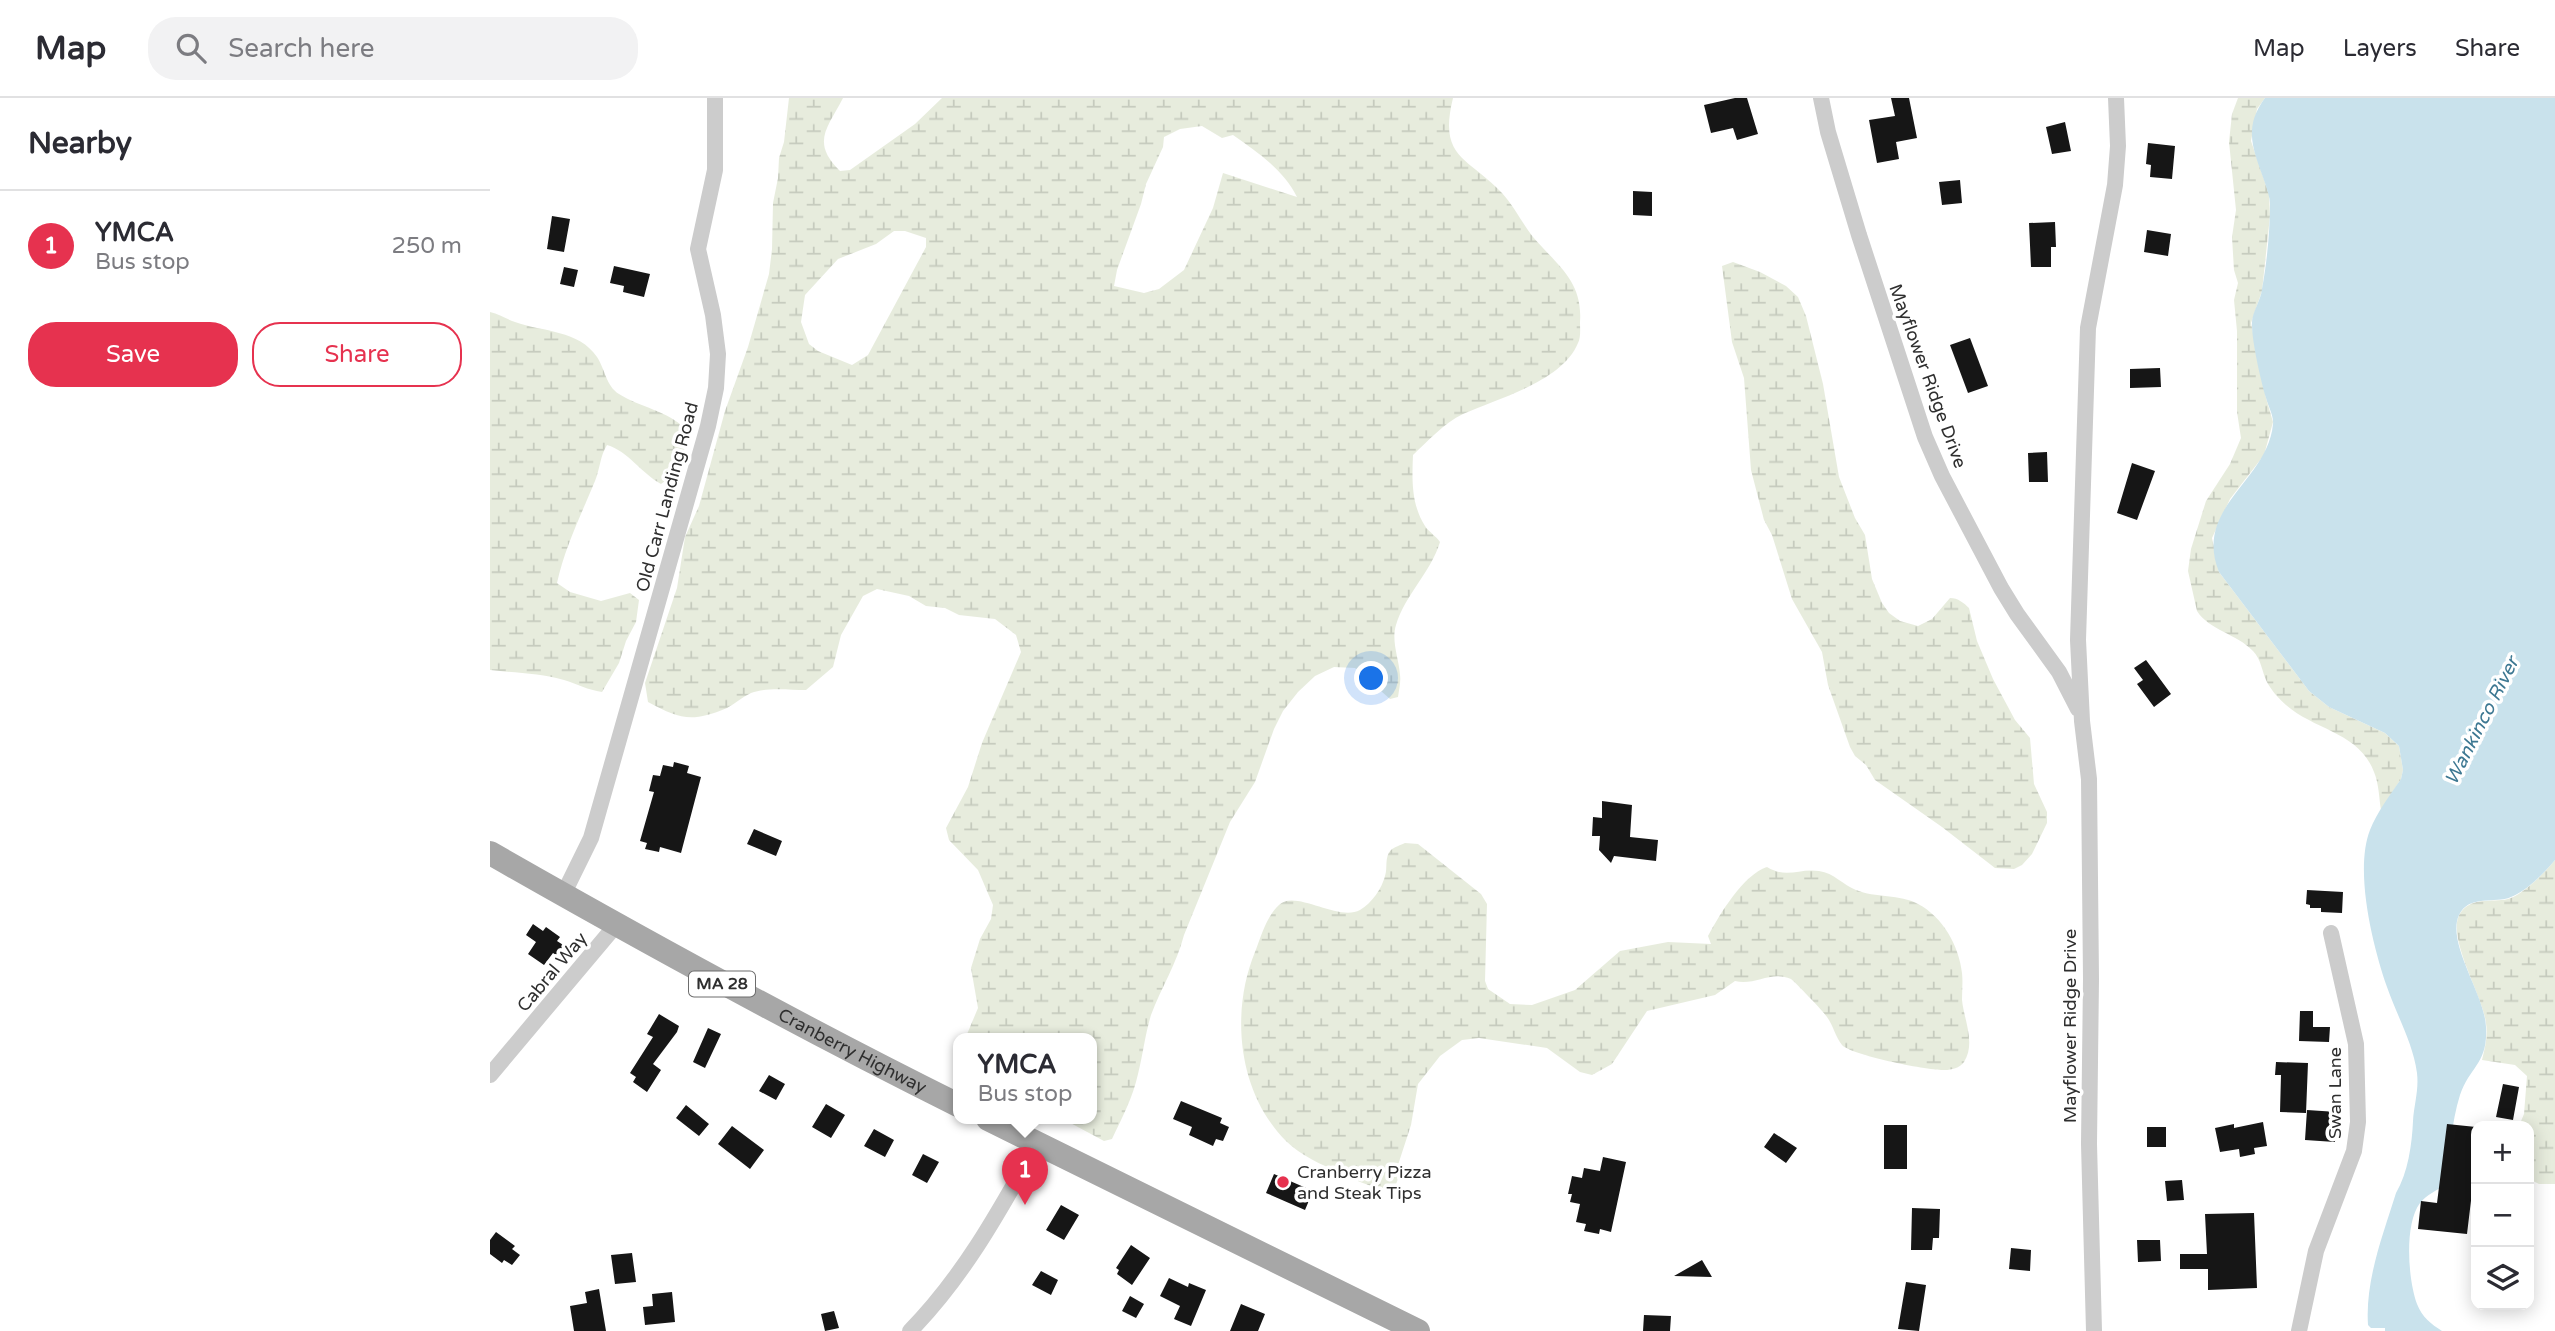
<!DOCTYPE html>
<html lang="en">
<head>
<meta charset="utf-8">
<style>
	body { margin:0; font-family:"Varela Round",sans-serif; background:#f2f2f3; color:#2b2b33 }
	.controls { position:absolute; right:21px; bottom:21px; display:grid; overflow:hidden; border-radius:14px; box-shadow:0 4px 18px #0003 }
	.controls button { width:63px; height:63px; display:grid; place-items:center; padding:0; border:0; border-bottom:2px solid #e1e1e2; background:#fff; color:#2b2b33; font:35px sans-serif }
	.you { position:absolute; left:882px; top:581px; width:24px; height:24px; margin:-18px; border:5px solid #fff; border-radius:50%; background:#1a73e8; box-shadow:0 0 0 10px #1a73e833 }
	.badge { display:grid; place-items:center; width:46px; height:46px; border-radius:50%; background:#e6324f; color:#fff; font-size:23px; font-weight:700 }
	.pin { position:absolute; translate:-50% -58px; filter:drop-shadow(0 2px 4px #0008) }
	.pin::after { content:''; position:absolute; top:37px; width:24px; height:21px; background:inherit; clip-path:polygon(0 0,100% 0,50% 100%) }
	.popup { position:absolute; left:463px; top:935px; width:144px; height:91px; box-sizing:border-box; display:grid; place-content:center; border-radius:14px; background:#fff; filter:drop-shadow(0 2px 5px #0005); font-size:23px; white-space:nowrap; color:#7c7c81 }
	.popup b { font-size:26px; color:#2b2b33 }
	.popup::after { content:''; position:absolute; left:50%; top:100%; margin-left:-14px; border:14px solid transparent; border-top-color:#fff }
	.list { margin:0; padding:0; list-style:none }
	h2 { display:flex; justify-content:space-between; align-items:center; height:91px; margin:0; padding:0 28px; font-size:30px }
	h2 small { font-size:23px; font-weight:400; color:#7c7c81 }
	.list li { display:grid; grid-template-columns:46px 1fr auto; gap:21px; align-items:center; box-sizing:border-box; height:112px; padding:0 28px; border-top:2px solid #e1e1e2 }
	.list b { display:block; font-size:26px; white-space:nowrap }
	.list p { margin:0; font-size:23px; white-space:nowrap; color:#7c7c81 }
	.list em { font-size:23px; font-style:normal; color:#7c7c81 }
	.actions { display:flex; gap:14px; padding:21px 28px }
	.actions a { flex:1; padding:16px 0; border:2px solid #e6324f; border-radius:28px; text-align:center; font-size:24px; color:#e6324f }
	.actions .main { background:#e6324f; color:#fff }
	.icon { flex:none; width:38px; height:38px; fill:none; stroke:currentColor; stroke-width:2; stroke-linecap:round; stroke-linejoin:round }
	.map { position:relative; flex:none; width:2065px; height:1233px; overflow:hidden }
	header { display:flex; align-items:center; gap:42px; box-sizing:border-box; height:98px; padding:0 35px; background:#fff; border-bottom:2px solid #e1e1e2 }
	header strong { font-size:33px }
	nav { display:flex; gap:38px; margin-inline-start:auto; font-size:24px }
	.search { width:490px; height:63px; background:#f2f2f3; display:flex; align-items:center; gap:18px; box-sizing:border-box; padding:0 24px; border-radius:28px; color:#7c7c81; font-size:26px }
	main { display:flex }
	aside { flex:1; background:#fff }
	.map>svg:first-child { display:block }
</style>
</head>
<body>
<header>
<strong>Map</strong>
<div class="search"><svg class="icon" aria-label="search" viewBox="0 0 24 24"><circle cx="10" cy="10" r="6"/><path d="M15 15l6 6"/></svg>Search here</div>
<nav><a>Map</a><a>Layers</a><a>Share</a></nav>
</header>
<main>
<aside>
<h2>Nearby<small></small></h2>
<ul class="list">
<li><span class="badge">1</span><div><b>YMCA</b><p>Bus stop</p></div><em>250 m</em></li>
</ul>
<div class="actions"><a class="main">Save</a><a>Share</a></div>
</aside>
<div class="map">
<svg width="2065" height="1233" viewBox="0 0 2065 1233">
	<defs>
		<pattern id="wetland-marsh" width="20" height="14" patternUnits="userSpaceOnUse" patternTransform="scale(1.75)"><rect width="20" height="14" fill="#e7ecdd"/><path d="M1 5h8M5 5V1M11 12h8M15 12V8" fill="none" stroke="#c6cbbe"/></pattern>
	</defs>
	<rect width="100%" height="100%" fill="#fff"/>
	<path fill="url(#wetland-marsh)" fill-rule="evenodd" d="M 299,0 L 353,0 C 337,31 321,44 350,73 L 360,72 L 425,26 L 452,0 L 963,0 C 948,61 978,59 1012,95 C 1024,108 1032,125 1043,139 C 1067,167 1093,183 1090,224 C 1090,230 1091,240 1088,245 C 1072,284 1008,300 973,316 C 954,325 938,343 923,357 C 922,381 921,406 935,428 C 939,434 946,438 950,444 C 941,474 915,497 906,527 C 901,543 909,561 910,577 C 911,584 909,592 908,599 L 900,601 L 865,570 L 844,569 L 825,578 L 808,594 L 793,613 L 784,631 L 765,684 L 740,724 L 694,837 C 687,865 671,890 661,917 C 655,937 653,956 648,976 C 643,999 632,1020 622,1041 L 614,1043 L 573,1021 L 602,1021 L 602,941 L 475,941 L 488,910 L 481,870 L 490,841 L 501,821 L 503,807 L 488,772 L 459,742 L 456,730 L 478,689 L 492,645 L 531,554 L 526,537 L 505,521 L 469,517 L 455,510 L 436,508 L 419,498 L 387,491 L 373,498 L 351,537 L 343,569 L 316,592 C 299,592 277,589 261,595 C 252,599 245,606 237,610 C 201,625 190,621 158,604 L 155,585 L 187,490 L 195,439 L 209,408 L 235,313 L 258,249 L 279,176 L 282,151 L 283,105 L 288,80 L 289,60 L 294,44 ZM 712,28 L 732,40 L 743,37 C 767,54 793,71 807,99 L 733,75 L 723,110 L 694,172 L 669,191 L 654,195 L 624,188 L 627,172 L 651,106 L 656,86 L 673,49 L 674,39 L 690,31 ZM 404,133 L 415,133 L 436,140 L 436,149 L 378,257 L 362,267 L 328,253 L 319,246 L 311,224 L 315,197 L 348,161 L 386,146 Z
		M 1748,0 L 1775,0 L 1767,11 L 1761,43 L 1779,96 L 1780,118 L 1772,193 L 1761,225 L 1776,300 L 1783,324 L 1774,357 L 1740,401 L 1722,440 L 1729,474 L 1819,593 L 1839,609 L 1895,635 L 1909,648 L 1913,672 L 1911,681 L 1891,712 C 1889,700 1889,686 1884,674 C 1869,634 1826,633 1796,607 C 1789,601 1780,591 1776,582 C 1772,573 1771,561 1763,553 C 1747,536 1719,532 1707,513 L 1698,473 L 1701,451 L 1716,403 L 1740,366 L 1751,340 L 1747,314 L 1747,233 L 1744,202 L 1748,185 L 1744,172 L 1742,139 L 1746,112 L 1739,44 L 1742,16 Z
		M 1243,164 L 1270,174 L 1296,188 L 1308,199 L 1316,218 L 1333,286 L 1349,379 L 1365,420 L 1375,437 L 1382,481 L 1392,505 L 1399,515 L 1410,523 L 1428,528 L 1442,521 L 1460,500 C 1468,500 1474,505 1479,510 L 1487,543 L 1503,581 L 1525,622 L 1540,640 L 1544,686 L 1557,714 L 1557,725 L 1542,756 L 1532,767 L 1524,771 L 1505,770 L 1452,729 L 1385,682 L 1376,667 L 1365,658 L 1360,649 L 1338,587 L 1332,554 L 1302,501 L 1282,437 L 1274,422 L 1261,372 L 1254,280 L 1242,244 L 1232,168 Z
		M 0,214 C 9,216 16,221 25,224 C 53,234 89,232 107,259 C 115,271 116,288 129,296 C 149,309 179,313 195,331 C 197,353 191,374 171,386 C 151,375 138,353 117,347 C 110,358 110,371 105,383 C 91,417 75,449 67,485 L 80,494 L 111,503 L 140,495 L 149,502 L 146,524 L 136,543 L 129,565 L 112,594 C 98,592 87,586 74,582 C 51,575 24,575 0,572 Z
		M 915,745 L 928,746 L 991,796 L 997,806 L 995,883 L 998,891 L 1020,906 L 1042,907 L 1085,892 L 1130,853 L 1178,844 L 1221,846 L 1218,838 C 1230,816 1253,777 1277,769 C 1297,781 1309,770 1329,773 C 1344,775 1353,787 1366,792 C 1385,800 1410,796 1428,806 C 1453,819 1469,848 1472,875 C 1473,884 1472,893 1472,902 C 1474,922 1486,945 1474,964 C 1470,970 1461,972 1455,972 C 1439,973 1361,957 1352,947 C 1346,940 1343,927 1337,919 C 1334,914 1304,883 1301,881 C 1281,872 1265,888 1245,883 L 1225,897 L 1157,913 L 1122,966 L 1102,977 L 1090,974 L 1057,950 L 989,940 L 972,942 L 950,958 L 928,986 L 921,1027 L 908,1067 L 909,1078 L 905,1089 C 890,1094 864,1082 850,1075 C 831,1066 811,1058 796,1043 C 748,995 740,915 765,854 C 771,839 776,819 789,807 C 805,791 848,824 870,812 C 882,805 892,790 895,778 C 898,770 894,759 901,752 C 904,749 911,747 915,745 Z
		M 2065,762 L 2065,1086 L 2049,1086 L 2039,1081 L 2039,1028 L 2029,1028 L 2034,1016 L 2037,978 L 2025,967 L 1992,962 C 1995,950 1998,938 1996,925 C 1993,898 1954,836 1971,814 C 1984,797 2005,806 2021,800 C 2036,794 2055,774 2065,762 Z"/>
	<path fill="#c9e2ec" d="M 1775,0 L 2065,0 L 2065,762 C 2055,774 2037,793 2021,799 C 2005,806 1979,796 1969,817 C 1956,845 1995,897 1996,929 C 1998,966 1980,968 1970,997 C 1961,1025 1960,1057 1956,1086 C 1948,1092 1936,1097 1930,1105 C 1914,1126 1918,1182 1927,1206 C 1932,1219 1941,1226 1952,1233 L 1895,1233 L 1895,1230 L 1881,1230 L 1878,1227 C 1875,1182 1893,1137 1906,1095 C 1918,1075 1922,1046 1923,1023 C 1924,1007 1929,992 1927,975 C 1923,945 1907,918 1897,889 C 1883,849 1864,773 1880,732 C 1887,714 1900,697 1911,681 L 1913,672 L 1909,648 L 1895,635 L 1839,609 L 1819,593 L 1729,474 C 1703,409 1778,383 1783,326 C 1784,318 1778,308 1776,300 C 1771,283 1762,244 1762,227 C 1761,215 1771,203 1772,191 C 1777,164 1780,133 1780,106 C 1780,99 1777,92 1775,85 C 1764,53 1752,31 1775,0 Z"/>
	<path fill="#161616" d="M 1245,0 L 1257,0 L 1268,36 L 1247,42 L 1243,30 L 1221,35 L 1214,7 Z
		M 1401,0 L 1419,0 L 1427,40 L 1406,44 L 1409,61 L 1387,65 L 1379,22 L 1405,18 Z
		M 1575,24 L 1581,53 L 1562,56 L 1556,29 Z
		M 1658,45 L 1685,48 L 1682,81 L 1660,79 L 1661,67 L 1656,66 Z
		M 1470,82 L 1472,105 L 1452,107 L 1449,84 Z
		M 1143,93 L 1162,94 L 1162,118 L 1143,117 Z
		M 62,118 L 80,121 L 74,154 L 57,151 Z
		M 1565,124 L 1566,149 L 1561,149 L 1561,169 L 1541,169 L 1539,125 Z
		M 1657,132 L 1681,136 L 1678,158 L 1654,154 Z
		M 124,168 L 160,176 L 154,199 L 133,194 L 134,188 L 120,185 Z
		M 74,169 L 88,172 L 84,189 L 70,186 Z
		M 1480,240 L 1498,288 L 1478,295 L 1460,247 Z
		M 1670,270 L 1671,289 L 1640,290 L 1640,271 Z
		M 1557,354 L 1558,384 L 1539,384 L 1538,355 Z
		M 1642,365 L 1665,373 L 1647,422 L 1627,415 Z
		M 1656,562 L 1681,596 L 1664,609 L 1647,586 L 1653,582 L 1644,570 Z
		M 184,664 L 199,668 L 197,675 L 211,679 L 191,755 L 170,749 L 169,754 L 155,751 L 157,745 L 150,743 L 164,694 L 159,693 L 163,677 L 170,678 L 173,667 L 183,669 Z
		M 1112,703 L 1142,707 L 1140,739 L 1168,742 L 1166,763 L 1124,758 L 1121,765 L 1109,752 L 1110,738 L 1102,738 L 1103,719 L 1112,720 Z
		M 264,731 L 292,743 L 286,758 L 257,746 Z
		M 1817,792 L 1853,794 L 1852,815 L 1831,814 L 1831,810 L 1820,810 L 1820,807 L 1816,806 Z
		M 43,826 L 53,833 L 56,829 L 70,839 L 67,843 L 81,852 L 74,862 L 63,855 L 54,867 L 38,856 L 46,844 L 36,837 Z
		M 1810,913 L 1823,913 L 1823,929 L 1840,929 L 1839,944 L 1809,943 Z
		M 169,916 L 189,928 L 187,934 L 163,966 L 171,972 L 157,994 L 143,984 L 146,979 L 140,975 L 163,939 L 157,936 Z
		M 218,930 L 231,936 L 215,970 L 203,964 Z
		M 1786,964 L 1818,965 L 1816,1015 L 1790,1014 L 1791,977 L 1785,977 Z
		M 279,977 L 295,986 L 286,1002 L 269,993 Z
		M 2013,986 L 2029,989 L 2023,1022 L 2006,1019 Z
		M 691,1003 L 732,1020 L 730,1025 L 739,1029 L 733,1043 L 726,1041 L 723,1048 L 699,1037 L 702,1029 L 683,1021 Z
		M 336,1006 L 355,1017 L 341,1040 L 322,1029 Z
		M 196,1007 L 219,1026 L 209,1038 L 186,1020 Z
		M 1817,1012 L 1847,1014 L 1845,1044 L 1815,1042 Z
		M 1773,1024 L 1777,1048 L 1764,1050 L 1765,1056 L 1750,1059 L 1749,1051 L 1730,1054 L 1725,1030 L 1744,1026 L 1744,1030 Z
		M 1957,1026 L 1986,1029 L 1986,1061 L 1977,1136 L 1928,1131 L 1931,1103 L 1947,1105 Z
		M 1394,1027 L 1417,1027 L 1417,1071 L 1394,1071 Z
		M 242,1028 L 274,1052 L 260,1071 L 228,1046 Z
		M 1657,1029 L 1676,1029 L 1676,1049 L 1657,1049 Z
		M 384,1031 L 404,1042 L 395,1059 L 374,1048 Z
		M 1284,1035 L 1307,1050 L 1296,1065 L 1274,1049 Z
		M 433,1056 L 449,1064 L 437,1085 L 422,1077 Z
		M 1113,1059 L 1136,1064 L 1121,1134 L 1110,1131 L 1109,1136 L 1094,1133 L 1096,1126 L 1086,1124 L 1090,1106 L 1080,1104 L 1082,1096 L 1078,1096 L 1082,1078 L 1092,1080 L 1094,1070 L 1110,1073 Z
		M 784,1076 L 823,1093 L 815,1112 L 776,1095 Z
		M 1692,1082 L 1694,1102 L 1677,1103 L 1675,1083 Z
		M 571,1107 L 589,1117 L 574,1142 L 556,1132 Z
		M 1422,1110 L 1450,1111 L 1449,1140 L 1443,1140 L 1442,1152 L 1421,1152 Z
		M 1764,1115 L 1767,1190 L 1718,1192 L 1718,1171 L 1690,1171 L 1690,1156 L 1717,1156 L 1715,1116 Z
		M 6,1134 L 25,1148 L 22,1151 L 30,1157 L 22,1167 L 14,1162 L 12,1165 L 0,1156 L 0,1142 Z
		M 1647,1142 L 1670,1142 L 1671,1163 L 1648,1164 Z
		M 641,1147 L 660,1160 L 642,1187 L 627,1176 L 629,1172 L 626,1170 Z
		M 1521,1150 L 1541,1152 L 1540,1173 L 1519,1171 Z
		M 142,1155 L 146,1184 L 125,1186 L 121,1157 Z
		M 1212,1162 L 1222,1179 L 1184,1178 Z
		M 551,1173 L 568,1182 L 561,1197 L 542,1187 Z
		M 679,1180 L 698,1189 L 699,1185 L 716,1192 L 701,1228 L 684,1221 L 690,1208 L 670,1198 Z
		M 1416,1184 L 1436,1187 L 1429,1233 L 1408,1231 Z
		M 109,1191 L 116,1233 L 84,1233 L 80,1208 L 97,1205 L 95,1194 Z
		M 182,1194 L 185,1224 L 155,1227 L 153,1209 L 163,1208 L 162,1196 Z
		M 640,1198 L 654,1206 L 646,1220 L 632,1213 Z
		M 751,1206 L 775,1216 L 768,1233 L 740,1233 Z
		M 344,1213 L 349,1230 L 335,1233 L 331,1216 Z
		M 1154,1217 L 1181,1218 L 1180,1233 L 1153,1233 Z"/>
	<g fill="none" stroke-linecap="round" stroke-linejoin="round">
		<path stroke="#ccc" stroke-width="16" d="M 1331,0 L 1338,34 L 1369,137 L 1435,339 L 1452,378 L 1511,490 L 1527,516 L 1569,574 L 1588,611
			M 73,797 L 101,740 L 218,328 L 226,290 L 228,256 L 223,217 L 208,151 L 225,72 L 225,0
			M 0,977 L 126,827
			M 420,1233 C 474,1178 510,1112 547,1046
			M 1604,1233 L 1599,1046 L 1601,881 L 1599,681 L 1592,623 L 1588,542 L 1598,230 L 1625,87 L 1628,48 L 1626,0
			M 1809,1233 L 1826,1153 L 1864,1053 L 1868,1024 L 1866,946 L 1841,835"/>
		<g stroke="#a7a7a7" stroke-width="24">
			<path id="s1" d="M 0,755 C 154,843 309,928 468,1007"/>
			<path d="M 498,1021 L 928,1233"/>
		</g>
	</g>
	<circle fill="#e6324f" stroke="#fff" stroke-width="2.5" cx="793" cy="1084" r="7"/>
	<g text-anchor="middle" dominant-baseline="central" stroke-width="7" stroke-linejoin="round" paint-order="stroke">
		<rect fill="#fff" stroke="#6d6d6d" stroke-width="2" x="199" y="873.5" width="66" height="25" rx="5"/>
		<g font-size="16" font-weight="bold" fill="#2f2f2f">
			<text x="232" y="886">MA 28</text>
		</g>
		<g font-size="18" fill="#2f2f2f" stroke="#fff">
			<text transform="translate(1438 278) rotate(70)">Mayflower Ridge Drive</text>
			<text transform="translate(177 399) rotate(-75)">Old Carr Landing Road</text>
			<text transform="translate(62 874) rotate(-50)">Cabral Way</text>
			<text transform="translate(1580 928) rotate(-90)">Mayflower Ridge Drive</text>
			<text stroke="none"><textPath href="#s1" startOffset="413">Cranberry Highway</textPath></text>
			<text transform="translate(1845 995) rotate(-90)">Swan Lane</text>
		</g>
		<g font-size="18" fill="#2f2f2f" stroke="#fff" text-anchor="start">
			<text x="807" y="1074">Cranberry Pizza<tspan x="807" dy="21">and Steak Tips</tspan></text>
		</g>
		<g font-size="19" font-style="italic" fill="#3d7892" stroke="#fff">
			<text transform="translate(1992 623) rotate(-63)">Wankinco River</text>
		</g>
	</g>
</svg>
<div class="controls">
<button>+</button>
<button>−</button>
<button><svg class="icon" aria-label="layers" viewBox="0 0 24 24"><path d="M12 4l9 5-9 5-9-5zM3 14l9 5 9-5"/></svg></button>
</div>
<div class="you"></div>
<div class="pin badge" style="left:535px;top:1107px">1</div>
<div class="popup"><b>YMCA</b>Bus stop</div>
</div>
</main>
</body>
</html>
